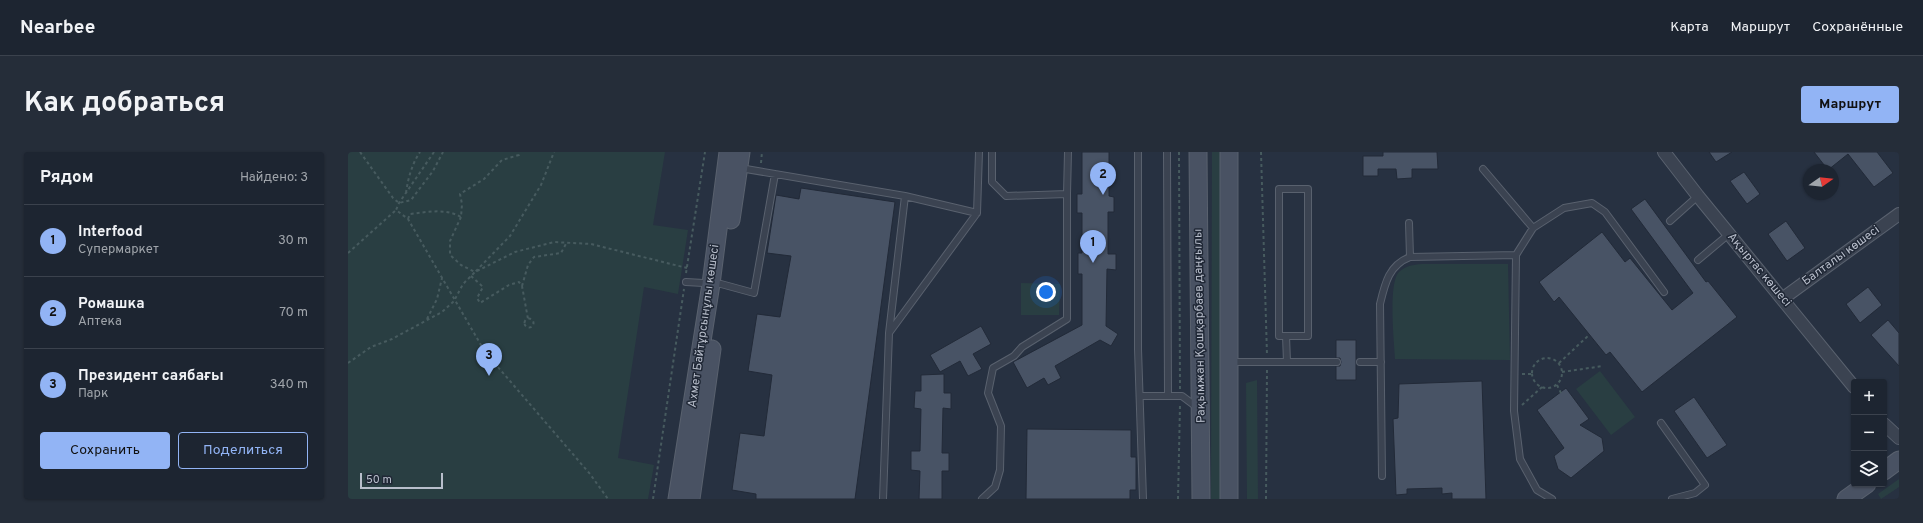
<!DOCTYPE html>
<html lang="ru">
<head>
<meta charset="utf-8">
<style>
	body { margin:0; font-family:Overpass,sans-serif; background:#252d39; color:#f1f3f6 }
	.controls { position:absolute; right:12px; bottom:12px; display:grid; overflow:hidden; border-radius:4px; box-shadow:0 1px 3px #0004 }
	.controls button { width:36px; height:36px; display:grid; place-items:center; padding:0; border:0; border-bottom:1px solid #3b424d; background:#1d2531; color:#f1f3f6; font:20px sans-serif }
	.compass { position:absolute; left:1455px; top:12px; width:36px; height:36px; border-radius:50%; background:#1d2531; box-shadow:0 1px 3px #0004; rotate:76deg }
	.scale { position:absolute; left:12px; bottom:10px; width:83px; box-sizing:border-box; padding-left:4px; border:2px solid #b8becb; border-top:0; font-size:11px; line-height:14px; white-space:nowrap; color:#b8becb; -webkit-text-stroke:3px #202836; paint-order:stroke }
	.you { position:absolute; left:698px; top:140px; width:14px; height:14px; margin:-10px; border:3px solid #fff; border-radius:50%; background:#1a73e8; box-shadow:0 0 0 6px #1a73e833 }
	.badge { display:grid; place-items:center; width:26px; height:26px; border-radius:50%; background:#92b4f5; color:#111; font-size:13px; font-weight:700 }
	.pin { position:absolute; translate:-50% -33px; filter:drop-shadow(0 1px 2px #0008) }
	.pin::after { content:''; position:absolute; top:21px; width:14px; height:12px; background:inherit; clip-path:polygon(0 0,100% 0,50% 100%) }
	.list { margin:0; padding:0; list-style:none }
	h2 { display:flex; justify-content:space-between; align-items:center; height:52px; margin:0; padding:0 16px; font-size:17px }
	h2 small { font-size:13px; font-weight:400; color:#a0a5ab }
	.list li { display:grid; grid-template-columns:26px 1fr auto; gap:12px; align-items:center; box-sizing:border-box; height:72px; padding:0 16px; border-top:1px solid #3b424d }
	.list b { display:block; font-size:15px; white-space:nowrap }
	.list p { margin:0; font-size:13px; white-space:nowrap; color:#a0a5ab }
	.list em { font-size:13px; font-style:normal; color:#a0a5ab }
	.actions { display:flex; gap:8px; padding:12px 16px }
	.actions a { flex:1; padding:9px 0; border:1px solid #92b4f5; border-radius:4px; text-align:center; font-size:14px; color:#92b4f5 }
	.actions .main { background:#92b4f5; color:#111 }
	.icon { flex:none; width:22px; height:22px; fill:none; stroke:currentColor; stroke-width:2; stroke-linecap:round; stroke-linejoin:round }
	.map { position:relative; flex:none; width:1551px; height:347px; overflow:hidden; border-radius:4px }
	header { display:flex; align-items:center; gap:24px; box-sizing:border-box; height:56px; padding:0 20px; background:#1d2531; border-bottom:1px solid #3b424d }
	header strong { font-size:19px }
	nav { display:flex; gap:22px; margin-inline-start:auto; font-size:14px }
	.intro { display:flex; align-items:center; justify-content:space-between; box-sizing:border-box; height:96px; padding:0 24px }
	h1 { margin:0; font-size:28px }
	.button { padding:10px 18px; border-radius:4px; background:#92b4f5; color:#111; font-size:14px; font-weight:700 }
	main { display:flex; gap:24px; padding:0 24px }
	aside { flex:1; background:#1d2531; border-radius:4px; box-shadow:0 1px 3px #0004 }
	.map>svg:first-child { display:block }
</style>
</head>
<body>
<header>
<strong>Nearbee</strong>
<nav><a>Карта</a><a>Маршрут</a><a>Сохранённые</a></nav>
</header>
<div class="intro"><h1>Как добраться</h1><a class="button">Маршрут</a></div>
<main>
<aside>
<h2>Рядом<small>Найдено: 3</small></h2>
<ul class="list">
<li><span class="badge">1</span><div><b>Interfood</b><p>Супермаркет</p></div><em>30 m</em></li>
<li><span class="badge">2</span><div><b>Ромашка</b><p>Аптека</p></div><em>70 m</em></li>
<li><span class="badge">3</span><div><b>Президент саябағы</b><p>Парк</p></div><em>340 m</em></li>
</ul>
<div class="actions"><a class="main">Сохранить</a><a>Поделиться</a></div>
</aside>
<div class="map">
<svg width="1551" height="347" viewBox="0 0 1551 347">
	<rect width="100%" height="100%" fill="#273141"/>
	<path fill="#293e42" d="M 0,0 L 317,0 L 305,73 L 340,78 L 330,142 L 296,135 L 270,306 L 306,313 L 300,347 L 0,347 Z
		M 864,0 L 874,0 L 874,347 L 863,347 Z
		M 1074,112 L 1160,112 L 1162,208 L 1047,207 C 1046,189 1040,131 1051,120 C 1059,113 1065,113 1074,112 Z
		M 673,131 L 712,132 L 711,163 L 673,163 Z
		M 1252,219 L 1287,265 L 1263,283 L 1228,237 Z
		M 909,228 L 910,347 L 899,347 L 898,231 Z
		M 1551,327 L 1551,335 L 1533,347 L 1530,342 Z"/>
	<path fill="#485365" stroke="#222a38" d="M 734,0 L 761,0 L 761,44 L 766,45 L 766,60 L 760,60 L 760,102 L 768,102 L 768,118 L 759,117 L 758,174 L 770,182 L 763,194 L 752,188 L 707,214 L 713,226 L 700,233 L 696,226 L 679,236 L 665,210 L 734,173 L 734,122 L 730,122 L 730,101 L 734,101 L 734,61 L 729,61 L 729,42 L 734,42 Z
		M 1035,0 L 1089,0 L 1090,17 L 1064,17 L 1064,26 L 1049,27 L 1048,17 L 1030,17 L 1030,24 L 1015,24 L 1015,4 L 1035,4 Z
		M 1361,0 L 1384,0 L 1368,10 Z
		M 1466,0 L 1529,0 L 1545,21 L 1526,35 L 1500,2 L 1480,18 Z
		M 1396,20 L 1412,42 L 1399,52 L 1382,29 Z
		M 453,36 L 547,50 L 507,347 L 408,347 L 408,342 L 384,338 L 392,281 L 416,284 L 424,223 L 400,219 L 409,162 L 432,165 L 443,104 L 419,101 L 428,43 L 451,47 Z
		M 1297,47 L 1358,130 L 1360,129 L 1389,165 L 1294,240 L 1262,200 L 1258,203 L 1211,145 L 1206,150 L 1191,130 L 1254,80 L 1277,110 L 1282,106 L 1324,158 L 1345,141 L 1283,57 Z
		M 1438,69 L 1457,96 L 1439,109 L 1420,82 Z
		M 1520,135 L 1534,153 L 1512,171 L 1498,152 Z
		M 1540,168 L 1551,181 L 1551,214 L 1523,183 Z
		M 633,174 L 643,192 L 625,202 L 634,217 L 620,224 L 612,209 L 592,220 L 582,203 Z
		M 988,188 L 1008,188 L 1008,228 L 988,228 L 988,214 L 992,214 L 993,210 L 992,206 L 988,206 Z
		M 596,222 L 596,241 L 603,241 L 603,257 L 595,256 L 594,301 L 601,301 L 601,319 L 594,319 L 594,347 L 571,347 L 572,319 L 563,318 L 563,299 L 572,299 L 573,257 L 566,256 L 567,239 L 573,239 L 573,223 Z
		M 1134,229 L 1138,347 L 1104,347 L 1104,341 L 1094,342 L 1094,336 L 1059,337 L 1059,342 L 1048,343 L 1045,267 L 1050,266 L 1051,232 Z
		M 1218,236 L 1241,267 L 1232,273 L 1254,286 L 1256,299 L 1223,326 L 1210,317 L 1206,304 L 1216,296 L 1189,258 Z
		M 1346,245 L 1379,293 L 1359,306 L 1326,259 Z
		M 679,277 L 783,278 L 783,305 L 788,305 L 788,338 L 782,338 L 782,347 L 678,347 Z"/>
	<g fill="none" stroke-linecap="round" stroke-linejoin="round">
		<g stroke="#59616e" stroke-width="8">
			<path id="lane" d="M 644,0 L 644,30 L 658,44 L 719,42 L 720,0
				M 790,0 L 790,197 L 795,347
				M 819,0 L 820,244
				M 392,16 L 557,44 L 541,181
				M 1135,17 L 1185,76
				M 931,37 L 960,37 L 960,184 L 931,184 Z
				M 557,44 L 629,61
				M 1322,69 L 1350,44
				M 1061,71 L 1062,105
				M 1350,108 L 1381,82
				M 338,130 L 373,132 L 406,141 L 427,22
				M 938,184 L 939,210
				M 883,210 L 989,210
				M 1012,210 L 1033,210
				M 792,244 L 834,244 L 850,256
				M 1313,271 L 1357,333 L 1347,341 L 1324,347
				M 1034,324 L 1032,152 C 1037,131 1041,113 1062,105 L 1168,103
				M 535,347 L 541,181 L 629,61 L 631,0
				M 634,347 L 647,335 L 652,318 L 653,274 L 640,241 L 645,216 L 666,204 L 674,195 L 719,167 L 719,42
				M 1204,347 L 1189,338 L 1172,307 L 1166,259 L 1168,103 L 1185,76 L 1216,56 L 1244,51 L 1257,60 L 1316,140"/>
		</g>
		<g stroke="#59616e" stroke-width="14">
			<path id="street" d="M 1316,0 L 1350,44 L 1506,235
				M 1434,147 L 1551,62
				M 1536,272 L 1551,286"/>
		</g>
		<g stroke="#59616e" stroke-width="19">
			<path id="secondary" d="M 850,0 L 853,347
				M 881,0 L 881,347
				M 383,68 L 393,0
				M 1536,319 L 1551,308
				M 329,347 L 363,132 L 380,0
				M 343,347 L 364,197
				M 1498,347 L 1519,332"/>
		</g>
		<path stroke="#475b5f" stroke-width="2" stroke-dasharray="3 3" stroke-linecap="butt" d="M 12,0 L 45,46 L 51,51 L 63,48 L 85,19 L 95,0
			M 86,0 L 51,51 L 48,58 L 60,67 L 137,200 L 242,322 L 260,347
			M 831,0 L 832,237
			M 913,0 L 919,203
			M 413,11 L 414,0
			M 58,41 C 60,26 64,12 72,0
			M 113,65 L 102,89 L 102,103 L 113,113 L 127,120 L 162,84 L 193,33 L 206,0
			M 60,67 L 62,62 C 80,60 97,56 113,65 L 114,52 L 112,42 L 136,27 L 154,8 L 171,3 L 170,0
			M 0,101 L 48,58
			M 338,121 L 357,0
			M 123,124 L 135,135 L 129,146 L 132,151 L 161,133 L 171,130 L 174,134 L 180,167
			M 174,134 L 180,113 L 186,105 L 213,101 L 219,90
			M176.5 171a4.5 4.5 0 1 1 9 0a4.5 4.5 0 1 1-9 0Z
			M 79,167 L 89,147 L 94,126
			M1184 221a15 15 0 1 1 30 0a15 15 0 1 1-30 0Z
			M 0,211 L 23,195 L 44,187 L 94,160 L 106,149 L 115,132 L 127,120 L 167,100 L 206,90 L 243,92 L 339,116
			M 1211,211 L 1241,183
			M 1214,220 L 1255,214
			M 1174,222 L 1184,222
			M 1209,233 L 1213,241
			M 1174,253 L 1194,235
			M 305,347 L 336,137
			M 830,347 L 832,253
			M 918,347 L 919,217"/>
		<use href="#lane" stroke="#3b4351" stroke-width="6"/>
		<use href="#street" stroke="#3b4351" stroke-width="12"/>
		<use href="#secondary" stroke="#495263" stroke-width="17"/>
	</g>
	<g text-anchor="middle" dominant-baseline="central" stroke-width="3" stroke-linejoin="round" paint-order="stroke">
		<g font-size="12" fill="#b8becb" stroke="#202836">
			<text transform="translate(1493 104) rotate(-36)">Балталы көшесі</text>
			<text transform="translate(1411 118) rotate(50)">Ақыртас көшесі</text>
			<text transform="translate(356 174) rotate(-82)">Ахмет Байтұрсынұлы көшесі</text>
			<text transform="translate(852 174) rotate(-91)">Рақымжан Қошқарбаев даңғылы</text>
		</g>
	</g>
</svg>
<div class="controls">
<button>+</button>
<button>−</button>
<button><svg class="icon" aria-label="layers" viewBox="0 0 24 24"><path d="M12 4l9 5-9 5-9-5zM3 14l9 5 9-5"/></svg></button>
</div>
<svg class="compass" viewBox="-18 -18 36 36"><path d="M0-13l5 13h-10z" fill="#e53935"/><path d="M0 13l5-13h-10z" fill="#a0a5ab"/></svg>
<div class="scale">50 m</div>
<div class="you"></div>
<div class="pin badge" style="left:745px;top:111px">1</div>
<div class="pin badge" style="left:755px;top:43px">2</div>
<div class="pin badge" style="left:141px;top:224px">3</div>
</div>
</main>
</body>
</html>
